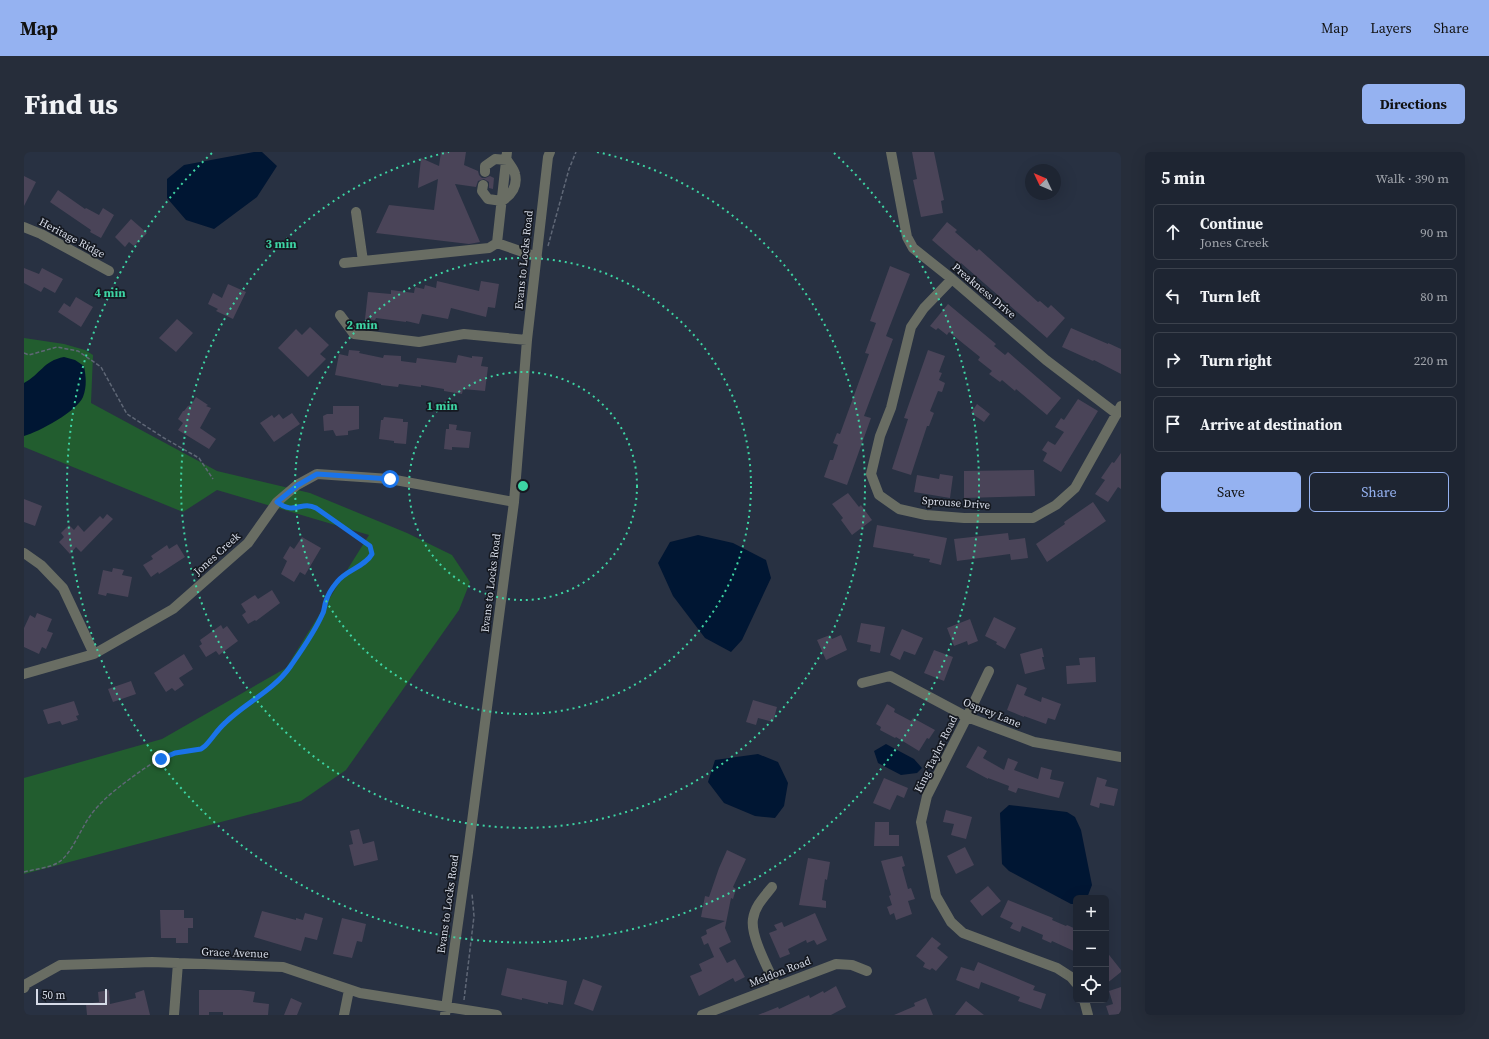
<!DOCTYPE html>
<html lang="en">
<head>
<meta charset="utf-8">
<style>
	body { margin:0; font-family:"Source Serif 4",serif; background:#262d3a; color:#f1f3f6 }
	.controls { position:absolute; right:12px; bottom:12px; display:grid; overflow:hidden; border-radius:6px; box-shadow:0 4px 16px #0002 }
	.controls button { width:36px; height:36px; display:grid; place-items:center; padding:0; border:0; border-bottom:1px solid #3c424d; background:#1e2532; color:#f1f3f6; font:20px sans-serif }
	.compass { position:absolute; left:1001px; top:12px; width:36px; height:36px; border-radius:50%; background:#1e2532; box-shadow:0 4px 16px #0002; rotate:314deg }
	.scale { position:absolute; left:12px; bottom:10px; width:71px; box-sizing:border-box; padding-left:4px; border:2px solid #d6dbe7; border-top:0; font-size:11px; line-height:14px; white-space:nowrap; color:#d6dbe7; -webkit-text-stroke:3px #151921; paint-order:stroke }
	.stop { position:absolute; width:12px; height:12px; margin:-9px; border:3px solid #1a73e8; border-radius:50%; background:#fff }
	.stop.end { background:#1a73e8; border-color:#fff; box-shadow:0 1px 4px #0008 }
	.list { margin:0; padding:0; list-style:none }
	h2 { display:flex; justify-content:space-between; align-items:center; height:52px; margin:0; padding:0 16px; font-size:17px }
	h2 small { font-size:13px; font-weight:400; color:#a1a5ac }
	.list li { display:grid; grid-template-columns:26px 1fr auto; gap:12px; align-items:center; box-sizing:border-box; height:56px; margin:0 8px 8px; padding:0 8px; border:1px solid #3c424d; border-radius:6px }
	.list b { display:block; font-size:15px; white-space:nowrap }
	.list p { margin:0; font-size:13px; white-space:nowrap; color:#a1a5ac }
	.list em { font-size:13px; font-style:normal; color:#a1a5ac }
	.actions { display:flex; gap:8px; padding:12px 16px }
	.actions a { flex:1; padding:9px 0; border:1px solid #95b2f1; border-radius:6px; text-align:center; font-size:14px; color:#95b2f1 }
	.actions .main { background:#95b2f1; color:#111 }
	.icon { flex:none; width:22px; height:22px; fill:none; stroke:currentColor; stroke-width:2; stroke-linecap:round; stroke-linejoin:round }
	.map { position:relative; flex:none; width:1097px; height:863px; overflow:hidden; border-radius:6px }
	header { display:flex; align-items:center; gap:24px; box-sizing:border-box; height:56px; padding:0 20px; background:#95b2f1; color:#111 }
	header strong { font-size:19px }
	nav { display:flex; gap:22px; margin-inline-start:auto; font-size:14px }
	.intro { display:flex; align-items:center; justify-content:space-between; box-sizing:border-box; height:96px; padding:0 24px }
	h1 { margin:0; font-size:28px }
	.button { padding:10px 18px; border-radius:6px; background:#95b2f1; color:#111; font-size:14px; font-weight:700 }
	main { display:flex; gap:24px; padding:0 24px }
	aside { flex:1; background:#1e2532; border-radius:6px; box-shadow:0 4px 16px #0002 }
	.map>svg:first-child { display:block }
</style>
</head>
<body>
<header>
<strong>Map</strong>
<nav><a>Map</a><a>Layers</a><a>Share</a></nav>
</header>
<div class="intro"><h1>Find us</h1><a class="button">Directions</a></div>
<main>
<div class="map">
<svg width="1097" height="863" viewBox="0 0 1097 863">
	<rect width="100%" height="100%" fill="#283142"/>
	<path fill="#225d2f" d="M 0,186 L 40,192 L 61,198 L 69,203 L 67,251 L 193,319 L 286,341 L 383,381 L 428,403 L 446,430 L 435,458 L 322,618 L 277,649 L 0,722 L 0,626 L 138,587 L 262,516 L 345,383 L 193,338 L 159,360 L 0,295 Z"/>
	<path fill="#001633" d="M 230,0 L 238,0 L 253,14 L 233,45 L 190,77 L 162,68 L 143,46 L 143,27 L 160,13 Z
		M 40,205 L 51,208 L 60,214 C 62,225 63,234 59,245 C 53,259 15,280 0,284 L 0,231 C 17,222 19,209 40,205 Z
		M 674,383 L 709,391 L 742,408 L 747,426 L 718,488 L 707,500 L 681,486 L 649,444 L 634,411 L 646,390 Z
		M 862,592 L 890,607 L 898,616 L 893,621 L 877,623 L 854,611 L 850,599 Z
		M 734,602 L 754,610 L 764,631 L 760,654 L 751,666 L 731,664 L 700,651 L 684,630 L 691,608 Z
		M 985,653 L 1043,660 L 1051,665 L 1057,678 L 1068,733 L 1063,746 L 1052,746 L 1052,752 L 1047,752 L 985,719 L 978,712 L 976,661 Z"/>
	<path fill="#4a4458" d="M 417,0 L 442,0 L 440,13 L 454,19 L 455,23 L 458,26 L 461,26 L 466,24 L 470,26 L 469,37 L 465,36 L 465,30 L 460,27 L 454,29 L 452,35 L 431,32 L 456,90 L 445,92 L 352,81 L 365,53 L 410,58 L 414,27 L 394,36 L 397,6 L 415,14 Z
		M 888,0 L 910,0 L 920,48 L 917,49 L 919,61 L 897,65 L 889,28 L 893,27 Z
		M 0,24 L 12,30 L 0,54 Z
		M 34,38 L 61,57 L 62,56 L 75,63 L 79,56 L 90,63 L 77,86 L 66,80 L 67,78 L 26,50 Z
		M 107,67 L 123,81 L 110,94 L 105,90 L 101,95 L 91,85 Z
		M 923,70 L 933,78 L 931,80 L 953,99 L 955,97 L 1014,150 L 1016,149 L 1024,156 L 1027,153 L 1041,166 L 1023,186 L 937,111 L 936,112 L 908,88 Z
		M 866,114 L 886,122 L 862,184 L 869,187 L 840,264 L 847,266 L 823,333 L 800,325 L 806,308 L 809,308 L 814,293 L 809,291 L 813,281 L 816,282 L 845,202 L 841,201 L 852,171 L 846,169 Z
		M 0,116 L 15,122 L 18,116 L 39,127 L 31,141 L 20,135 L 17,140 L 0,131 Z
		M 413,129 L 455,139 L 457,129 L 475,132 L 471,156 L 464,155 L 462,165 L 427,156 L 424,167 L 398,162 L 395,172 L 382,169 L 382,170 L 352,166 L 351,168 L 341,167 L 344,140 L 367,142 L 367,138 L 390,141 L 391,135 L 400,137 L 401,133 L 412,136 Z
		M 204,132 L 222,140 L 209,167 L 192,159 L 194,157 L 184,152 L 189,141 L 198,146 Z
		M 52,145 L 69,155 L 57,175 L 34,160 L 40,151 L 46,155 Z
		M 924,152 L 972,192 L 970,194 L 981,203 L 984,200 L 1037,246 L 1023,263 L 992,237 L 991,239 L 978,228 L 976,230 L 965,222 L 968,219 L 954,208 L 956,205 L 925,180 L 923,183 L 914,176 L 912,178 L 906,174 Z
		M 153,167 L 169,181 L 152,200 L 135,186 Z
		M 286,175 L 305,193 L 296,202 L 302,207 L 284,225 L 254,196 L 272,177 L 278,183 Z
		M 1047,176 L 1084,192 L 1084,191 L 1097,197 L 1097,222 L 1070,208 L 1069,209 L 1038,195 Z
		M 325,198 L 336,199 L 335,201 L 359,206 L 360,203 L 377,204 L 377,209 L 392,211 L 393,206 L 432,211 L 434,203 L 448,206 L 448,204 L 459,205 L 457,214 L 464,215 L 461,239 L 439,237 L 438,242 L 420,239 L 420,237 L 397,233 L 397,235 L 375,232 L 374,235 L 357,233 L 357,232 L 311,223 L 315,202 L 324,204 Z
		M 904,198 L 921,204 L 915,220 L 918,221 L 915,228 L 921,231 L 918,240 L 914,239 L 906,259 L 910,261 L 905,274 L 903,274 L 887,323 L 868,317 L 884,267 L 880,266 Z
		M 172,245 L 184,253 L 182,254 L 187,256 L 176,276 L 192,287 L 185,297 L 154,278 L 159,271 L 154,267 L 159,259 L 160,259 L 164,254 L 167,253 Z
		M 1054,247 L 1074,259 L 1037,320 L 1019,309 L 1023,301 L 1018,298 L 1024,289 L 1031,293 L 1040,280 L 1031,275 L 1037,266 L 1040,268 Z
		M 953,252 L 966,262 L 960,270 L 947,261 Z
		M 309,254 L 335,254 L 335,277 L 324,279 L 324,283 L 312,284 L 309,278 L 300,279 L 299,264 L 303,262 L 309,262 Z
		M 268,261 L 276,272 L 250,290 L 236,271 L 248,263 L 250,266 L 255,262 L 259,267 Z
		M 360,265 L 379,267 L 379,270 L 384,270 L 382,292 L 370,291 L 370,289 L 355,287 L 357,268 L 359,268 Z
		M 425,272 L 433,273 L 432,278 L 447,280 L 445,296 L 428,295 L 428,298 L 420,297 L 422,277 L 425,277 Z
		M 1097,301 L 1097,337 L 1094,335 L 1084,350 L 1071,342 L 1081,328 L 1077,326 L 1088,310 L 1090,311 Z
		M 1010,318 L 1011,344 L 940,346 L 940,319 Z
		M 916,322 L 929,324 L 926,346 L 890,340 L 893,323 L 915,327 Z
		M 824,341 L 835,355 L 837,353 L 848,368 L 828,383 L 817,368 L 819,366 L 808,352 Z
		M 0,347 L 18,354 L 11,374 L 0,370 Z
		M 1069,350 L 1082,369 L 1023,410 L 1012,392 L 1041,372 L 1040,370 Z
		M 83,362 L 89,367 L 57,400 L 52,395 L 46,402 L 35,390 L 40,385 L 37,381 L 45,373 L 50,378 L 54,373 L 60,380 L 76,364 L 79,367 Z
		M 853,373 L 923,386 L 917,413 L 905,410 L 906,407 L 889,404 L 890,402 L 849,395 Z
		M 984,381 L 985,388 L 1001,386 L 1004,406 L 987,408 L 986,402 L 933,409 L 930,387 Z
		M 278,385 L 297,396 L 281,423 L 276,420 L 270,430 L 257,422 L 263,409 L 259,406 L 266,394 L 270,397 Z
		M 153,392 L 161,405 L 135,422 L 134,420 L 127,425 L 119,413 L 129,407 L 127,404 L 143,393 L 145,397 Z
		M 89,416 L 100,418 L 98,423 L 108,425 L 104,445 L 83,441 L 82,444 L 74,442 L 79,418 L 88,420 Z
		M 248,438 L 256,451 L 232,469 L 231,468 L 224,472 L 218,463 L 222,460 L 217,452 L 231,443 L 234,447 Z
		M 13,461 L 28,467 L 23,479 L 29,481 L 22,497 L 18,495 L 15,502 L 0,495 L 0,476 L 6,463 L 11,466 Z
		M 970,465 L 992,476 L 981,497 L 972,492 L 973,490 L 961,484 Z
		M 946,467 L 954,489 L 944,493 L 943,489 L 930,494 L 923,476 Z
		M 837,471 L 861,475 L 856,501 L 846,499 L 847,493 L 833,490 Z
		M 197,473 L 199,477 L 203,474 L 214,489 L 195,503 L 192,499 L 182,505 L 175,494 L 178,492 L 176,488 Z
		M 878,477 L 899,486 L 891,503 L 880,499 L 876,508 L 866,503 Z
		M 806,483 L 808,487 L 817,483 L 823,498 L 802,508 L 793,488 Z
		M 1018,496 L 1020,505 L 1018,505 L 1021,517 L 1001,522 L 996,502 Z
		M 910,498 L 929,505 L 920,529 L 900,521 Z
		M 160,502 L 169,517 L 155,526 L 160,533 L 151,539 L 148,536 L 142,540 L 130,521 Z
		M 1071,505 L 1072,530 L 1043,532 L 1042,514 L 1056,513 L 1055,506 Z
		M 107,529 L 112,542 L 89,550 L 84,537 Z
		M 993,532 L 1003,536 L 1000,543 L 1017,550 L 1018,545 L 1037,552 L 1031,568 L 1024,566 L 1022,572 L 1000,564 L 1000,565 L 983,558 Z
		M 729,548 L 753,555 L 749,570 L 734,566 L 732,573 L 722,570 Z
		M 50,549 L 55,563 L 52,564 L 54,568 L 38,573 L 36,569 L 24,572 L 19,558 Z
		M 863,552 L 871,557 L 870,560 L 887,569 L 889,566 L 911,578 L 905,587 L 903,586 L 895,599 L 872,585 L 871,586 L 856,578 L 857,575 L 852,572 Z
		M 954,594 L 963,599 L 959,606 L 980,618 L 984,606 L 994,610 L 990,618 L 1014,627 L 1017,615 L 1028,618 L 1026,627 L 1040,630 L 1035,646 L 994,636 L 992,641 L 984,638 L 985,634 L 964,626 L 964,627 L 942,615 Z
		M 1073,625 L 1083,628 L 1081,634 L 1094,637 L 1090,654 L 1076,651 L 1075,656 L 1066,653 Z
		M 860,626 L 884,636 L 880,646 L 873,643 L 866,658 L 849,651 Z
		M 922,658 L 948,665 L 942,687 L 927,683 L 930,672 L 919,670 Z
		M 851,670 L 865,670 L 865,683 L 875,683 L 875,694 L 850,694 Z
		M 335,677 L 339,692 L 350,689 L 354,708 L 330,714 L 325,693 L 329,692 L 326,679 Z
		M 941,695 L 950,713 L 932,722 L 923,704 Z
		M 703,698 L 722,707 L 709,735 L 712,737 L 709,747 L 707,746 L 701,776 L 707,790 L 695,796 L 703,811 L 711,807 L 721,825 L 711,830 L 709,826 L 687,838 L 675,844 L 666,824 L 678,819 L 675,812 L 690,805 L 684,791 L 680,793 L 677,785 L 683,782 L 682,778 L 701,769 L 677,765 L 681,744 L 685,745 L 695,716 Z
		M 878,704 L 881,714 L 878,715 L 884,737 L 887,736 L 891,747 L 884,749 L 888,762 L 872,768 L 870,761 L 866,763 L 863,755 L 868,753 L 865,744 L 867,743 L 857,709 Z
		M 784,706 L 806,710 L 803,728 L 801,727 L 798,748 L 802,749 L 802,756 L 775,753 Z
		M 964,734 L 977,749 L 958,764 L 946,749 Z
		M 984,748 L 1029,766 L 1028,768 L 1042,774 L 1043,773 L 1052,777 L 1052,800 L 1028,789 L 1027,791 L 1018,787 L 1019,783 L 998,774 L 996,780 L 986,776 L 989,771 L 976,765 Z
		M 136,758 L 160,758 L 160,766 L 169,766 L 169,776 L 164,776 L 164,791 L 152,791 L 152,786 L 137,786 Z
		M 238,759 L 272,768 L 272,766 L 279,768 L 281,761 L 299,766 L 293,788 L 281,785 L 277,799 L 230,785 Z
		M 791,761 L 803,788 L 793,793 L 790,788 L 783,791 L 782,788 L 764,797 L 766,802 L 756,806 L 745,781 L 753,778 L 750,773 L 758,770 L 760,775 Z
		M 318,766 L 342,772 L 338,790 L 333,789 L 328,806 L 309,802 Z
		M 908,785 L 917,792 L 913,796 L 924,805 L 912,819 L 908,816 L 906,818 L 899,815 L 901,811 L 892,804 Z
		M 1082,799 L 1097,818 L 1097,820 L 1082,832 Z
		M 954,810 L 1011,834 L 1009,838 L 1022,842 L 1017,857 L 994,849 L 996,845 L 957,830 L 955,837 L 932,828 L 937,815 L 950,819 Z
		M 483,816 L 543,829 L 539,853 L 524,850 L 524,852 L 498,846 L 498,848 L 477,843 Z
		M 559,827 L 578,834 L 569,859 L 550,852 Z
		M 812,834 L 822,855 L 807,863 L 734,863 L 754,855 L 755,857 L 785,843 L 786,846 L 799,839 L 800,841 Z
		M 1097,835 L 1097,862 L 1085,863 L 1082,854 L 1089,852 L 1085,839 Z
		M 85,838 L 86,852 L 112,846 L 111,841 L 120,838 L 126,863 L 63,863 L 62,852 L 75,850 L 74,840 Z
		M 175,838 L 217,838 L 231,840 L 229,850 L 245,852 L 244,863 L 199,863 L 199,860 L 185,860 L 185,863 L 175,863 Z
		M 267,846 L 278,851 L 273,863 L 260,863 Z
		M 902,846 L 909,863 L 870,863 L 891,854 L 890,851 Z
		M 942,849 L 960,863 L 931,863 Z"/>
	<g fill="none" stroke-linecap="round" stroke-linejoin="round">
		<path stroke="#5f6776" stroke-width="1.5" stroke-dasharray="4 2" stroke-linecap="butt" d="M 524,94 L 545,17 L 552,0
			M 0,201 L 5,203 L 33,195 L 54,199 L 77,215 L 103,262 L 140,286 L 175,306 L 189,327
			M 0,720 C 11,717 26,716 35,710 C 47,702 56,679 64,667 C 73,653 86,642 99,632 C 115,620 132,607 151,601 C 161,598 172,599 181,595 C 190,584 197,574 208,565 C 227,549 251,536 266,515 C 277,499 290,481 298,463 C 301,458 300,454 302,449 C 304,442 308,436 313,430 C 322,418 341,415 348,402 L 346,394 L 292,356 C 281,351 272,359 260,356
			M 440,848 L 450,764 L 448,742"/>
		<path stroke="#696d63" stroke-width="10" d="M 483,0 L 473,91 L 513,105
			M 867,0 L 883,85 L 889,96 L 928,127 L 1022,208 L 1093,262
			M 459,33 L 458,39 L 464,47 L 478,49 C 487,43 494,34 491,22 C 490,17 485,12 483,8 L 471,7 L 461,14 L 461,20
			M 332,60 L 339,109
			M 0,75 L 17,82 L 85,119
			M 320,111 L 465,96 L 473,91
			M 928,127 L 900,156 L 887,175 L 867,256 L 856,284 L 847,322 L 855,343 L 875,357 L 902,363 L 940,366 L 1009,366 L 1032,353 L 1051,336 L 1097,254
			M 316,163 L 330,182 L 395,190 L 440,182 L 503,188
			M 0,401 L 17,413 L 39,436 L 70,502
			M 965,519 L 943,565 L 903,644 L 897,670 L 912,744 L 927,770 L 939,781 L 1033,816 L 1047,825 L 1052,831
			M 0,522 L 70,502 L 149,457 L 224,391 L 253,350 L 273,333 L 293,322 L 366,327 L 490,350
			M 838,531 L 866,524 L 943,565 L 1010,590 L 1097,605
			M 748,735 C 740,745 731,754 729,767 C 726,784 745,818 752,834
			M 0,836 L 2,832 L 36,813 L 128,810 L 259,815 L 336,841 L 473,863
			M 1060,848 L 1064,863
			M 150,863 L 154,811
			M 320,863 L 325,838
			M 421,863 L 444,700 L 490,350 L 503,188 L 524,5 L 526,0
			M 678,863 L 812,812 L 828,813 L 843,819"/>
	</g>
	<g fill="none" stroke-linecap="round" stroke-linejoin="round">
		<path stroke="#1a73e8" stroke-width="5" d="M 137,607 L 151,601 L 177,597 L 181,594 C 188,587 193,578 201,571 C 221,551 249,539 266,515 C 277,499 290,481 298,463 C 301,458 300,454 302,449 C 304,442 308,436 313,430 C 322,418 341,415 348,402 L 346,394 L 292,356 C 277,348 271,364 253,350 L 274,333 L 293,322 L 366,327"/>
	</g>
	<g fill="none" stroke="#3dd4a3" stroke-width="2" stroke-dasharray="2 4">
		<circle cx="499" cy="334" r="114"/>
		<circle cx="499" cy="334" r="228"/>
		<path d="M573 0A342 342 0 1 1 425 0"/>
		<path d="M810 1A456 456 0 1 1 188 1"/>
	</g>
	<g text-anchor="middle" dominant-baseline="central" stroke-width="3.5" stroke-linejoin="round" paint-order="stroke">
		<g font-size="11" fill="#d6dbe7" stroke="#151921">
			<text transform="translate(48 86) rotate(28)">Heritage Ridge</text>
			<text transform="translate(500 108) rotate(-84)">Evans to Locks Road</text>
			<text transform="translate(960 139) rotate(40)">Preakness Drive</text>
			<text transform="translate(932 351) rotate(4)">Sprouse Drive</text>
			<text transform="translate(193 402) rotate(-42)">Jones Creek</text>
			<text transform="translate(467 431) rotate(-83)">Evans to Locks Road</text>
			<text transform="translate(968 561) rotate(22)">Osprey Lane</text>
			<text transform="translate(912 602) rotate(-64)">King Taylor Road</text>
			<text transform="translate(424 752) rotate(-82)">Evans to Locks Road</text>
			<text transform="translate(211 801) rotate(2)">Grace Avenue</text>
			<text transform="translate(756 820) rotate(-21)">Meldon Road</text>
		</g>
	</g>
	<circle cx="499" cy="334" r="6" fill="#3dd4a3" stroke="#151921" stroke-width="2"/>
	<g font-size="12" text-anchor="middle" font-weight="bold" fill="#3dd4a3" stroke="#151921" stroke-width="3.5" stroke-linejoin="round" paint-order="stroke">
		<text x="257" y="96">3 min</text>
		<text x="86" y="145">4 min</text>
		<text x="338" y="177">2 min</text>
		<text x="418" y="258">1 min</text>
	</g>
</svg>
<div class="controls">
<button>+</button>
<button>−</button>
<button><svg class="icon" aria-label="locate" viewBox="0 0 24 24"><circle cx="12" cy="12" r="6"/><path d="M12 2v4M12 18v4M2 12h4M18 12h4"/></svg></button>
</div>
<svg class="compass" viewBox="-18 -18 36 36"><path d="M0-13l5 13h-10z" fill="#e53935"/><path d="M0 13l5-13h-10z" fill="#a1a5ac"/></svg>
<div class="scale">50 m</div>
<div class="stop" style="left:366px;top:327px"></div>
<div class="stop end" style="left:137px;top:607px"></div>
</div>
<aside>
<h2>5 min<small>Walk · 390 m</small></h2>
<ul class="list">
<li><svg class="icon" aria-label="ahead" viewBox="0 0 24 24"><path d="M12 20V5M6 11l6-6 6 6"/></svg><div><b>Continue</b><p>Jones Creek</p></div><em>90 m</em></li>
<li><svg class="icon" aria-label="left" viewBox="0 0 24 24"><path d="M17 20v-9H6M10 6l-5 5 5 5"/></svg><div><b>Turn left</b></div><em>80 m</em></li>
<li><svg class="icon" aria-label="right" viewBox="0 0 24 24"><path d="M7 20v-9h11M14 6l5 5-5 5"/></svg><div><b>Turn right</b></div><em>220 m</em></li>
<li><svg class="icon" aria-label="arrive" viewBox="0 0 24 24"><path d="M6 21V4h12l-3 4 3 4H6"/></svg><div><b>Arrive at destination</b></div></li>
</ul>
<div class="actions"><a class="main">Save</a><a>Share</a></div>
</aside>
</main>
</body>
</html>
